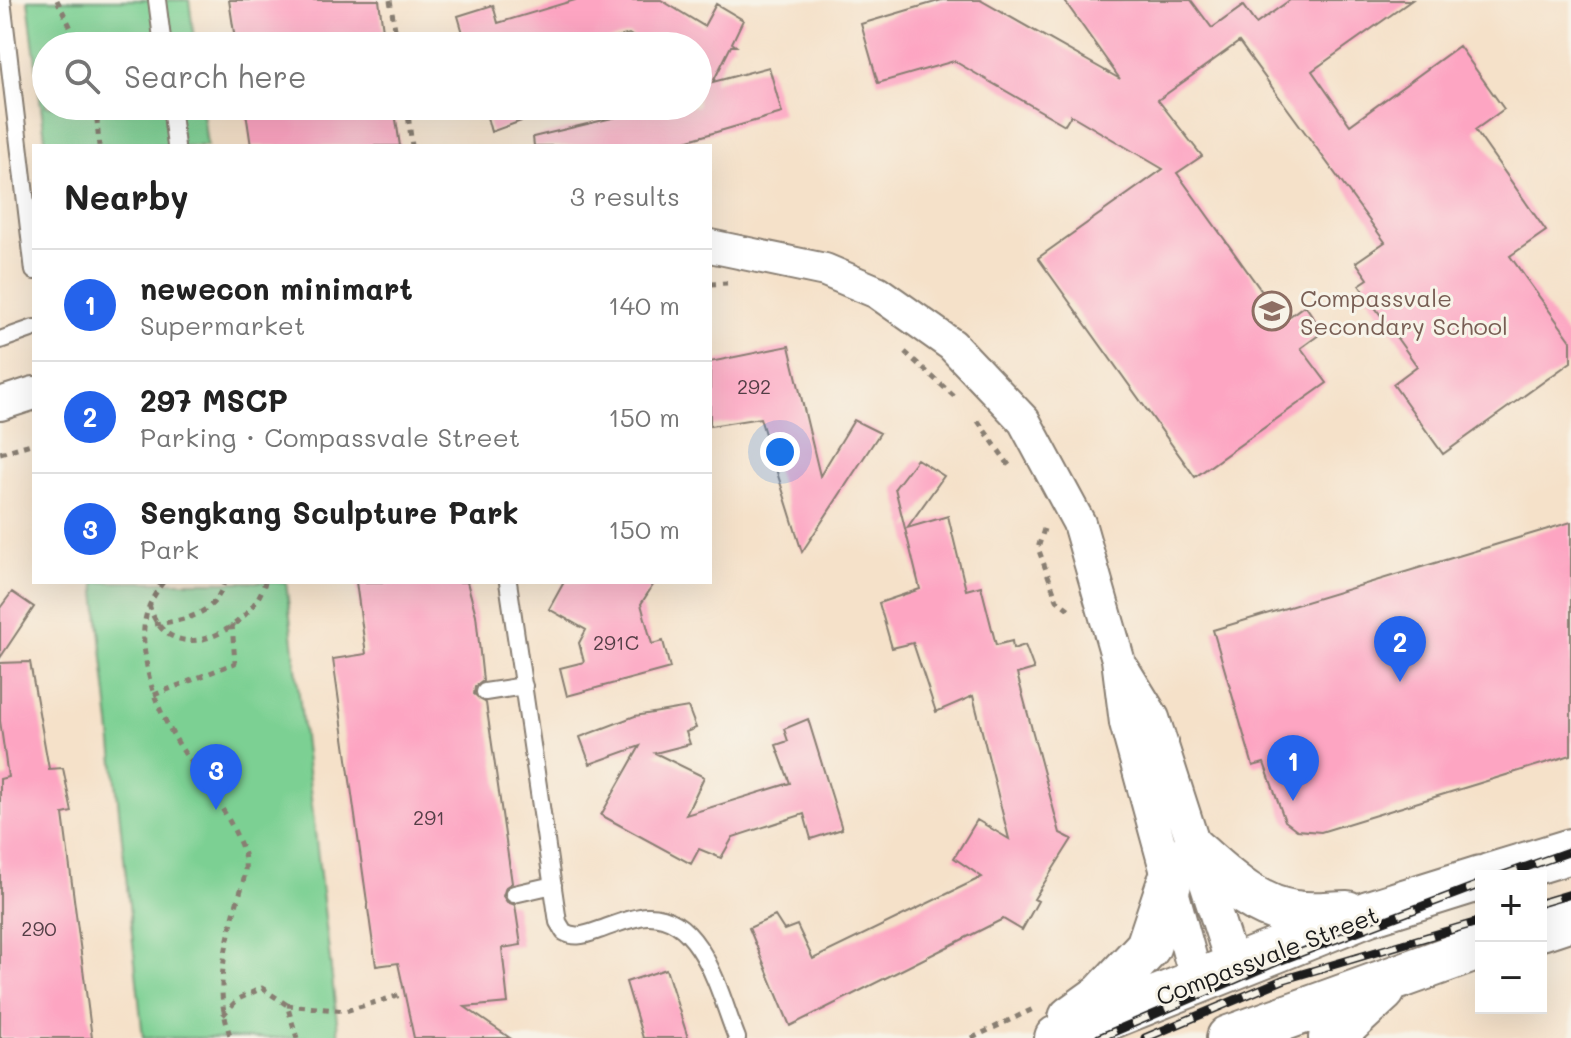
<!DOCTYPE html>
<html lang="en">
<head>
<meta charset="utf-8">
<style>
	body { margin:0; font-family:Mali,sans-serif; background:#f2f2f2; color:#222 }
	.controls { position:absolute; right:24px; bottom:24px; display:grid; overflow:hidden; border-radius:0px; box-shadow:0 8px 32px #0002 }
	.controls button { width:72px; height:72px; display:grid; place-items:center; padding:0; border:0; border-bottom:2px solid #e0e0e0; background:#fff; color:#222; font:40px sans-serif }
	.you { position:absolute; left:780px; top:452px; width:28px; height:28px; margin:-20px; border:6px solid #fff; border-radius:50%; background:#1a73e8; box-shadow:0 0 0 12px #1a73e833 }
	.badge { display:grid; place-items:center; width:52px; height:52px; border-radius:50%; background:#2563eb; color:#fff; font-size:26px; font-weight:700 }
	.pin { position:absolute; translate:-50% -66px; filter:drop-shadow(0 2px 4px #0008) }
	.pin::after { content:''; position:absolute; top:42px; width:28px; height:24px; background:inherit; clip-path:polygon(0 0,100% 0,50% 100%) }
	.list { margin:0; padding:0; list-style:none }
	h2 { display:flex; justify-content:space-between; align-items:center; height:104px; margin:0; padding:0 32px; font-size:34px }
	h2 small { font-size:26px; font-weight:400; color:#767676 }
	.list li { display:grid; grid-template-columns:52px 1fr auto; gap:24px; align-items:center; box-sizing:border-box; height:112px; padding:0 32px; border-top:2px solid #e0e0e0 }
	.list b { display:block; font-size:30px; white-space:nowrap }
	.list p { margin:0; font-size:26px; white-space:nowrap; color:#767676 }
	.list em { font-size:26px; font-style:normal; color:#767676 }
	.icon { flex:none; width:44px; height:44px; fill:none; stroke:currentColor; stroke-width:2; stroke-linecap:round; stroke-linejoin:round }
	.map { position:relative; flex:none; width:1571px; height:1038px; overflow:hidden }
	.search { position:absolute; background:#fff; box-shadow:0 8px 32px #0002; left:32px; top:32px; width:680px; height:88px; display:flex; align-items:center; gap:20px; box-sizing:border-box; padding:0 28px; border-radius:44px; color:#767676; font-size:30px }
	.panel { position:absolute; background:#fff; box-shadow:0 8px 32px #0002; left:32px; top:144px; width:680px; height:440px; border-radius:0px }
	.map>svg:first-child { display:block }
</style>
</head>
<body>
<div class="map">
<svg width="1571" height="1038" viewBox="0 0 1571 1038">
	<rect width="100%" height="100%" fill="#f7f3e8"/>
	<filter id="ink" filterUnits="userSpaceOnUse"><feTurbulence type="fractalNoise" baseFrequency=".0125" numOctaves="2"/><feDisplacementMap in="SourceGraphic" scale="16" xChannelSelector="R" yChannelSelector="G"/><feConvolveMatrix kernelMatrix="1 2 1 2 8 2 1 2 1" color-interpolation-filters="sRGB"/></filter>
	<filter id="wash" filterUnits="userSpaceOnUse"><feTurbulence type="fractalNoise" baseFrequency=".006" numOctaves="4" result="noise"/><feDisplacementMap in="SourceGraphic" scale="32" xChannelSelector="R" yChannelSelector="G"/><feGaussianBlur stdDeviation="1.8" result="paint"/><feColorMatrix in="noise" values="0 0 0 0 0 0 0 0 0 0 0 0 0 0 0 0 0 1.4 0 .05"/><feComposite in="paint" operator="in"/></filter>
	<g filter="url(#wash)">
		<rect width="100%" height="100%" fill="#f5e1c9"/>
		<path fill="#7cd093" stroke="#4c7658" stroke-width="2" d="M 28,0 L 189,0 L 195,46 L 46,46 L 46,106 L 202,106 L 207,146 L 46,146 Z
			M 95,582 L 286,582 L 339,1038 L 143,1038 Z"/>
		<g id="blocks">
			<path fill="#fda5c2" d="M 229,0 L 379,0 L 385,46 L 236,46 Z
				M 575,0 L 661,0 L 704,26 L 716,4 L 743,20 L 732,43 L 736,46 L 731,46 L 713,82 L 769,67 L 782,113 L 668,146 L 534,146 L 533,137 L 662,106 L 698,106 L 698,46 L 648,46 L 629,34 L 588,46 L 442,46 L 441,40 L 463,33 L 458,16 L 493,5 L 498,23 Z
				M 942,0 L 980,0 L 1120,79 L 1064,0 L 1191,0 L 1212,28 L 1243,6 L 1256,24 L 1290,0 L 1412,0 L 1312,71 L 1350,125 L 1459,46 L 1504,109 L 1475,130 L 1546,231 L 1510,256 L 1571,341 L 1571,362 L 1443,454 L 1393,384 L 1417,366 L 1359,285 L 1368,279 L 1356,262 L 1385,242 L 1239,42 L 1158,100 L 1202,156 L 1177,173 L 1283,321 L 1305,305 L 1323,332 L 1301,348 L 1327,383 L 1195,477 L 1038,258 L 1163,169 L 1071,115 L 1065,125 L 954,61 L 878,83 L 861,24 Z
				M 245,106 L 394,106 L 400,146 L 251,146 Z
				M 484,106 L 554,106 L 554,109 L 491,132 Z
				M 789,346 L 820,476 L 854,420 L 880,433 L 802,552 L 760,418 L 710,426 L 710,362 Z
				M 917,459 L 944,476 L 907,528 L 948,516 L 966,590 L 981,586 L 996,645 L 1012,641 L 1013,649 L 1025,645 L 1034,669 L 1017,674 L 1060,833 L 1072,839 L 1034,899 L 1038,901 L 1022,930 L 1003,919 L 790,1026 L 749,928 L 775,916 L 784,930 L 797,925 L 813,959 L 982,877 L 954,858 L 977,820 L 1009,839 L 973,696 L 936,712 L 913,643 L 892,648 L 879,603 L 920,589 L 895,488 Z
				M 1571,522 L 1571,755 L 1321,832 L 1297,830 L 1285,821 L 1264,763 L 1253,766 L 1213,630 Z
				M 356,582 L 467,582 L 476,615 L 483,681 L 475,687 L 474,694 L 486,703 L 512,883 L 506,887 L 503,896 L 507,902 L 515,905 L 521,945 L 502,948 L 508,1003 L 465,1007 L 510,1038 L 414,1038 L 398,963 L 376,966 L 333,659 L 366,654 Z
				M 564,582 L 655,582 L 641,604 L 652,644 L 663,641 L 670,668 L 567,696 L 560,668 L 584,662 L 579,643 L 586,630 L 549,609 Z
				M 12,592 L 34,607 L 0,658 L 0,608 Z
				M 30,662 L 49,769 L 63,768 L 72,812 L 63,814 L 92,1038 L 0,1038 L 0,779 L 8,777 L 0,721 L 0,663 Z
				M 688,707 L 696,728 L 686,732 L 690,744 L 655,753 L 704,777 L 686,815 L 790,783 L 776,745 L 788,741 L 784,729 L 808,719 L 842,829 L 811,839 L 804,814 L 733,837 L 721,858 L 699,849 L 691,864 L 601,815 L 640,746 L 590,764 L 580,737 L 635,716 Z
				M 666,969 L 688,1038 L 643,1038 L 626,982 Z"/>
		</g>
	</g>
	<g filter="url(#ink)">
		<use href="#blocks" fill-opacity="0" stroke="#887e72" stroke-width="2"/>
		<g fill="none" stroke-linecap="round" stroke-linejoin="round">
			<g stroke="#887e72" stroke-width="20">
				<path id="lane" d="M 2,0 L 34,271
					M 157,0 L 163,46
					M 171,106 L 176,146
					M 0,340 L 34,328
					M 508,582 L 558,922 L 564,932 C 576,939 587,934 599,930 C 614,925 632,917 647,916 C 703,914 720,997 737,1038
					M 485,692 L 524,686
					M 514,894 L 553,885"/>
			</g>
			<g stroke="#887e72" stroke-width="36">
				<path id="street" d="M 710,246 L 825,270 L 877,292 L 952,345 L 1024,421 L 1079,523 L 1118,659 L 1126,723 L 1197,982
					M 0,404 L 34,393
					M 1123,669 L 1153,718 L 1233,967"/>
			</g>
			<g stroke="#887e72" stroke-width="48">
				<path id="secondary" d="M 1193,850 C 1223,876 1254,908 1295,913 C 1312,916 1330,913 1347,913
					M 1489,876 L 1571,851
					M 1541,928 L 1571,918
					M 1071,1018 L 1103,995 L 1148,947 L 1169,884
					M 1057,1038 L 1369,913 L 1481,878
					M 1229,1038 L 1481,947
					M 1331,1038 L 1383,990"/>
			</g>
			<path stroke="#887e72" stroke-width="5" stroke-dasharray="6 6" stroke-linecap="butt" d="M 57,0 L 80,46
				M 390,0 L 398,46
				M 96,106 L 99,146
				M 407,106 L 412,146
				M 710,284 L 727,283
				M 905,352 L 957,399
				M 978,421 L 1011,468
				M 0,453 L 34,443
				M 1044,529 L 1038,548 L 1057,600 L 1071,611
				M 163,582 C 143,610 141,628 146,661 C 158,741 215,779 242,848 C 251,870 239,893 234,913 C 223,958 215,994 231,1038
				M 149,604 C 167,673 251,632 265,582
				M 154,624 C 183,621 216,615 224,582
				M 154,695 L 235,663 L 232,624
				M 287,1005 L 345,1011 L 404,994
				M 223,1015 L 238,999 L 262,988 L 287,1005 L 297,1038
				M 972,1038 L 1033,1009"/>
			<use href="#lane" stroke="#fff" stroke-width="16"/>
			<use href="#street" stroke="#fff" stroke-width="32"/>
			<use href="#secondary" stroke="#fff" stroke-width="44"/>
			<g stroke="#1c1c1c" stroke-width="9">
				<path id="rail" d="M 1501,876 L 1571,851
					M 1541,903 L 1571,894
					M 1099,1038 L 1276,962 L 1481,884
					M 1145,1038 L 1285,979 L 1481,921"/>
			</g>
			<use href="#rail" stroke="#f7f3e8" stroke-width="6" stroke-dasharray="18" stroke-linecap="butt"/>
		</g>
	</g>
	<defs>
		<g id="school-ring" transform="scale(2)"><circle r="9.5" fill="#f7f3e8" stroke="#8d6e63" stroke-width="1.5"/><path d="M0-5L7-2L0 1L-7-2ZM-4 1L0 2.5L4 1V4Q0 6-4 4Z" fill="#8d6e63"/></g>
	</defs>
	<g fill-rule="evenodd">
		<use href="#school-ring" x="1272" y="311"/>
	</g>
	<g text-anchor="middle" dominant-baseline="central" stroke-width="6" stroke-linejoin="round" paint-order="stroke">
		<g font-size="20" fill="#543e46">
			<text x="754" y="386">292</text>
			<text x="616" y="642">291C</text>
			<text x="429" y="817">291</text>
			<text x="39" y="928">290</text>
		</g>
		<g font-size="24" fill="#785e54" stroke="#f7f3e8" text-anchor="start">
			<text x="1300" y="297">Compassvale<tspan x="1300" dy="28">Secondary School</tspan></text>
		</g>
		<g font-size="24" fill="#1c1c1c" stroke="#f7f3e8">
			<text transform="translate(1267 955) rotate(-21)">Compassvale Street</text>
		</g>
	</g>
</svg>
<div class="controls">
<button>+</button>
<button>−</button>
</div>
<div class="you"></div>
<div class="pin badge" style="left:1293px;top:801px">1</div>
<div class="pin badge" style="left:1400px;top:682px">2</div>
<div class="pin badge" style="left:216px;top:810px">3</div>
<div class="search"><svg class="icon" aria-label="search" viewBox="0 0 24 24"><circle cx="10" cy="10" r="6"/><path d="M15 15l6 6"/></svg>Search here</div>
<section class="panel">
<h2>Nearby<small>3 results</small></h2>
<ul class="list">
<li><span class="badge">1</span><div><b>newecon minimart</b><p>Supermarket</p></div><em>140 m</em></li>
<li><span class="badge">2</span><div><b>297 MSCP</b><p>Parking · Compassvale Street</p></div><em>150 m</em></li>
<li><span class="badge">3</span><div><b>Sengkang Sculpture Park</b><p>Park</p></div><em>150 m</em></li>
</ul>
</section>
</div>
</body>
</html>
